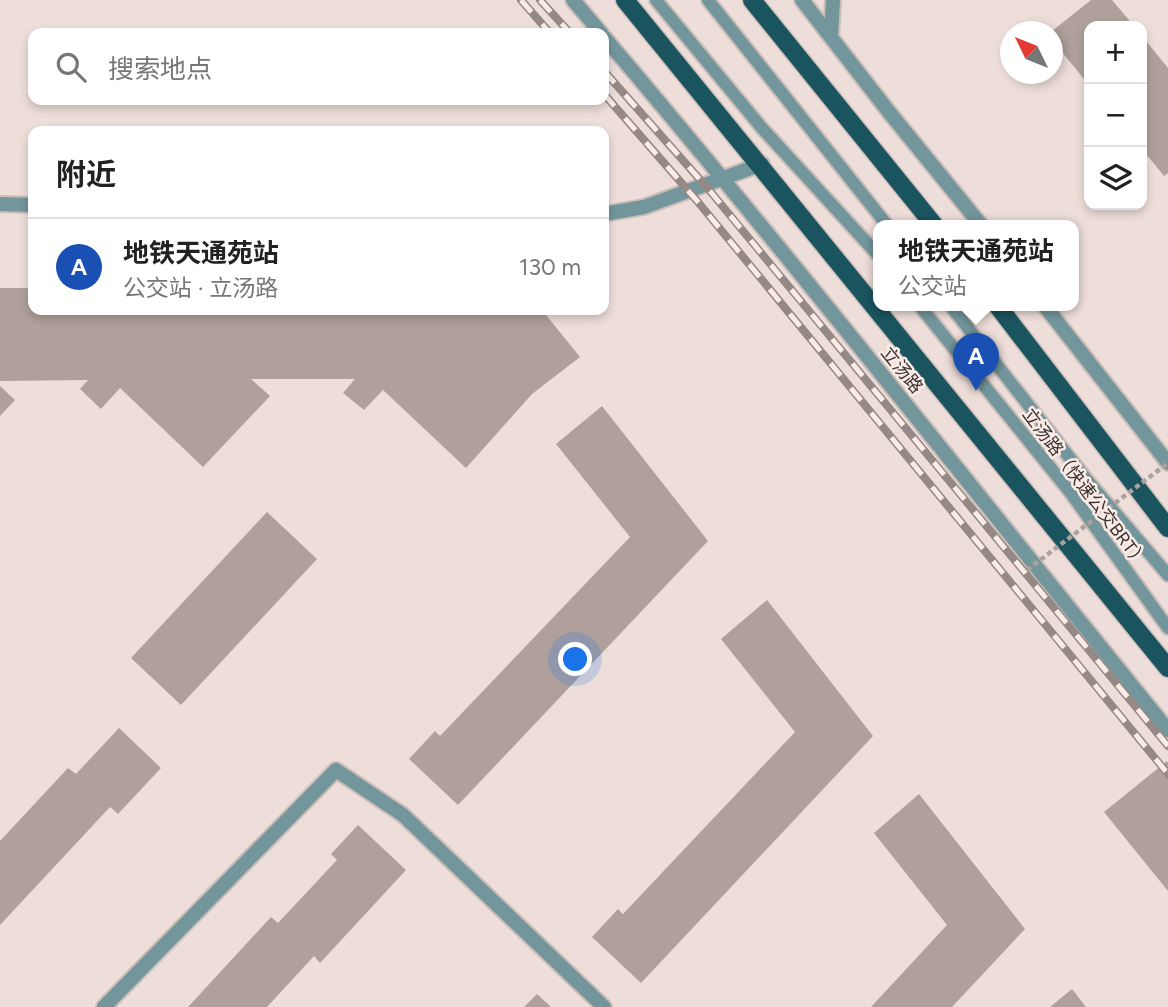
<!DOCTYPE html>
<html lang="zh">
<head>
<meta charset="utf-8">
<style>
	body { margin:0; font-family:Figtree,"Noto Sans SC",sans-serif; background:#f2f2f2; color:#222 }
	.controls { position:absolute; right:21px; top:21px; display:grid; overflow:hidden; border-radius:14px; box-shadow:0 4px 10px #0003 }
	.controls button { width:63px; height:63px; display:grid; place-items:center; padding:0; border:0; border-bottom:2px solid #e0e0e0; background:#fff; color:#222; font:35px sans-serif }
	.compass { position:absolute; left:1000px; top:21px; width:63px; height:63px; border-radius:50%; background:#fff; box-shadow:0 4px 10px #0003; rotate:313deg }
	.you { position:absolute; left:576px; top:660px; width:24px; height:24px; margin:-18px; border:5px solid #fff; border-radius:50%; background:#1a73e8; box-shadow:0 0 0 10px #1a73e833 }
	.badge { display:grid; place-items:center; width:46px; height:46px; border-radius:50%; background:#3f8491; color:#fff; font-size:23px; font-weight:700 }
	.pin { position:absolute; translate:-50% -58px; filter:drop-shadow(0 2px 4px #0008) }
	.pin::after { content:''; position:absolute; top:37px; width:24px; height:21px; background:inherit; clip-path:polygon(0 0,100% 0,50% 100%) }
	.popup { position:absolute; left:873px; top:220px; width:206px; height:91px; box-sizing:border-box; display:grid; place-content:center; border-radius:14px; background:#fff; filter:drop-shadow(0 2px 5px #0005); font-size:23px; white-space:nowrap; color:#767676 }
	.popup b { font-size:26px; color:#222 }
	.popup::after { content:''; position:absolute; left:50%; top:100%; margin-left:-14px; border:14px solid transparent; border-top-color:#fff }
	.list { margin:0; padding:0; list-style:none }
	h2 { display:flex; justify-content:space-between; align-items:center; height:91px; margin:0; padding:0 28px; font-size:30px }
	h2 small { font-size:23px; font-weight:400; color:#767676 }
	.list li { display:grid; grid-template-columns:46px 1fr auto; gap:21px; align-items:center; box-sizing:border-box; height:98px; padding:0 28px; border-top:2px solid #e0e0e0 }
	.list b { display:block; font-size:26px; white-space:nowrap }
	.list p { margin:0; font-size:23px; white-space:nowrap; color:#767676 }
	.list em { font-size:23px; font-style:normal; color:#767676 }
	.icon { flex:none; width:38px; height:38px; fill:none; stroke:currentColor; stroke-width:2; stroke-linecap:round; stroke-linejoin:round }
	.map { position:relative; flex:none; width:1168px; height:1007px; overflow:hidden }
	.search { position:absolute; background:#fff; box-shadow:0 4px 10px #0003; left:28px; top:28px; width:581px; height:77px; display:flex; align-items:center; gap:18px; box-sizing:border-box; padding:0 24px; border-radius:14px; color:#767676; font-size:26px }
	.panel { position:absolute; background:#fff; box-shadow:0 4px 10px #0003; left:28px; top:126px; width:581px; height:189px; border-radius:14px }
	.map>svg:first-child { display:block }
</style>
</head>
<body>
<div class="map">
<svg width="1168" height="1007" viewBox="0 0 1168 1007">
	<rect width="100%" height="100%" fill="#eeded9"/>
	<path fill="#afa09b" d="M 1091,0 L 1112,0 L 1134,26 L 1089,26 L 1089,85 L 1052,40 L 1052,31 Z
		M 1142,36 L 1168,68 L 1168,173 L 1164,176 L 1142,149 Z
		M 0,288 L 33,288 L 33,310 L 542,310 L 580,357 L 532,394 L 466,468 L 383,390 L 364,410 L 343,393 L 355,379 L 251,379 L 270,396 L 203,467 L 120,388 L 101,409 L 80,389 L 88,380 L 0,381 Z
		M 0,386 L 15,400 L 0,416 Z
		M 602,406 L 708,541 L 458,805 L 409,759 L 435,731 L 440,736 L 630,537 L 556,444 Z
		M 267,512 L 317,559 L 181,705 L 131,658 Z
		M 767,600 L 873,736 L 641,983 L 592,937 L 618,909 L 623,914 L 795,732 L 721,639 Z
		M 119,728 L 161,768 L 118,814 L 110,807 L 0,925 L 0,841 L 68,768 L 76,774 Z
		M 1167,761 L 1168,763 L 1168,891 L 1104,812 Z
		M 919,794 L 1025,929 L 952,1007 L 871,1007 L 947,925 L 874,833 Z
		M 358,825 L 406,870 L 320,963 L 314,956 L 267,1007 L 188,1007 L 271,917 L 278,923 L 337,860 L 331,854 Z
		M 1072,989 L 1086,1007 L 1050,1007 Z
		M 537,994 L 551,1007 L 524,1007 Z"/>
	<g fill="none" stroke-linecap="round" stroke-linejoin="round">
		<g stroke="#cabcb7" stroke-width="16">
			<path id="lane" d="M 656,0 L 761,127 L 878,255
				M 708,0 L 887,225
				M 919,305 L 1070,492 L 1168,628
				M 950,305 L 1087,480 L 1168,575"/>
		</g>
		<g stroke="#cabcb7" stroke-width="18">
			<path id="street" d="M 573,0 L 601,33
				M 802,0 L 889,112 L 981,225
				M 831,36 L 833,0
				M 604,37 C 797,264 980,499 1168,730
				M 0,204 L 33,205
				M 604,214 L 644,207 L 762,164
				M 1044,305 L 1168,463
				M 104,1007 L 336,770 L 403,815 L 604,1007"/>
		</g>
		<g stroke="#cabcb7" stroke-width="21">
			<path id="primary" d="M 625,0 L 1168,668
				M 752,0 L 934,225
				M 997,305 L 1168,528"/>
		</g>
		<use href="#lane" stroke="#73969d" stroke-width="12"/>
		<use href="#street" stroke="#73969d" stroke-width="14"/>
		<use href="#primary" stroke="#1a545f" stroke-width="18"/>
		<g stroke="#948985" stroke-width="8">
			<path id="rail" d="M 521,0 L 550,33
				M 540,0 L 570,33
				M 604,71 L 710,191 L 1168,746
				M 604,94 L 698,202 L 1168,774"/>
		</g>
		<use href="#rail" stroke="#fbebe6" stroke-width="5" stroke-dasharray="16" stroke-linecap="butt"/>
		<path stroke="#ada19d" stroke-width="4.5" stroke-dasharray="5 3.5" stroke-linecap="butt" d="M 1027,570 L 1168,463"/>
	</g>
	<g text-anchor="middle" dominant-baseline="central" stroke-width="5" stroke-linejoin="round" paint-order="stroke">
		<g font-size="18" fill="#393331" stroke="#fbebe6">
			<text transform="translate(902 370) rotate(51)">立汤路</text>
			<text transform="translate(1085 488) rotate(53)">立汤路（快速公交BRT）</text>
		</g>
	</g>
</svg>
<div class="controls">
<button>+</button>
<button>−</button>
<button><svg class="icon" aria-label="layers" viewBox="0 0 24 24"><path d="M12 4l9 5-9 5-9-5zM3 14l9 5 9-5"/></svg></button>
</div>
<svg class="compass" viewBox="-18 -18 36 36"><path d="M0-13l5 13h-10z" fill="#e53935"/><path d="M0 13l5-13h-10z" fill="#767676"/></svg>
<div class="you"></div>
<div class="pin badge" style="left:976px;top:391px;background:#1a4fb4">A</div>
<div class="popup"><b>地铁天通苑站</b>公交站</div>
<div class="search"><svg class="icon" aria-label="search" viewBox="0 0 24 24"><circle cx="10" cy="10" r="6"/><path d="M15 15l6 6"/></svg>搜索地点</div>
<section class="panel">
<h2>附近<small></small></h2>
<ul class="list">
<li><span class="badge" style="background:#1a4fb4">A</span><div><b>地铁天通苑站</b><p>公交站 · 立汤路</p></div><em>130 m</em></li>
</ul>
</section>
</div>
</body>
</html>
